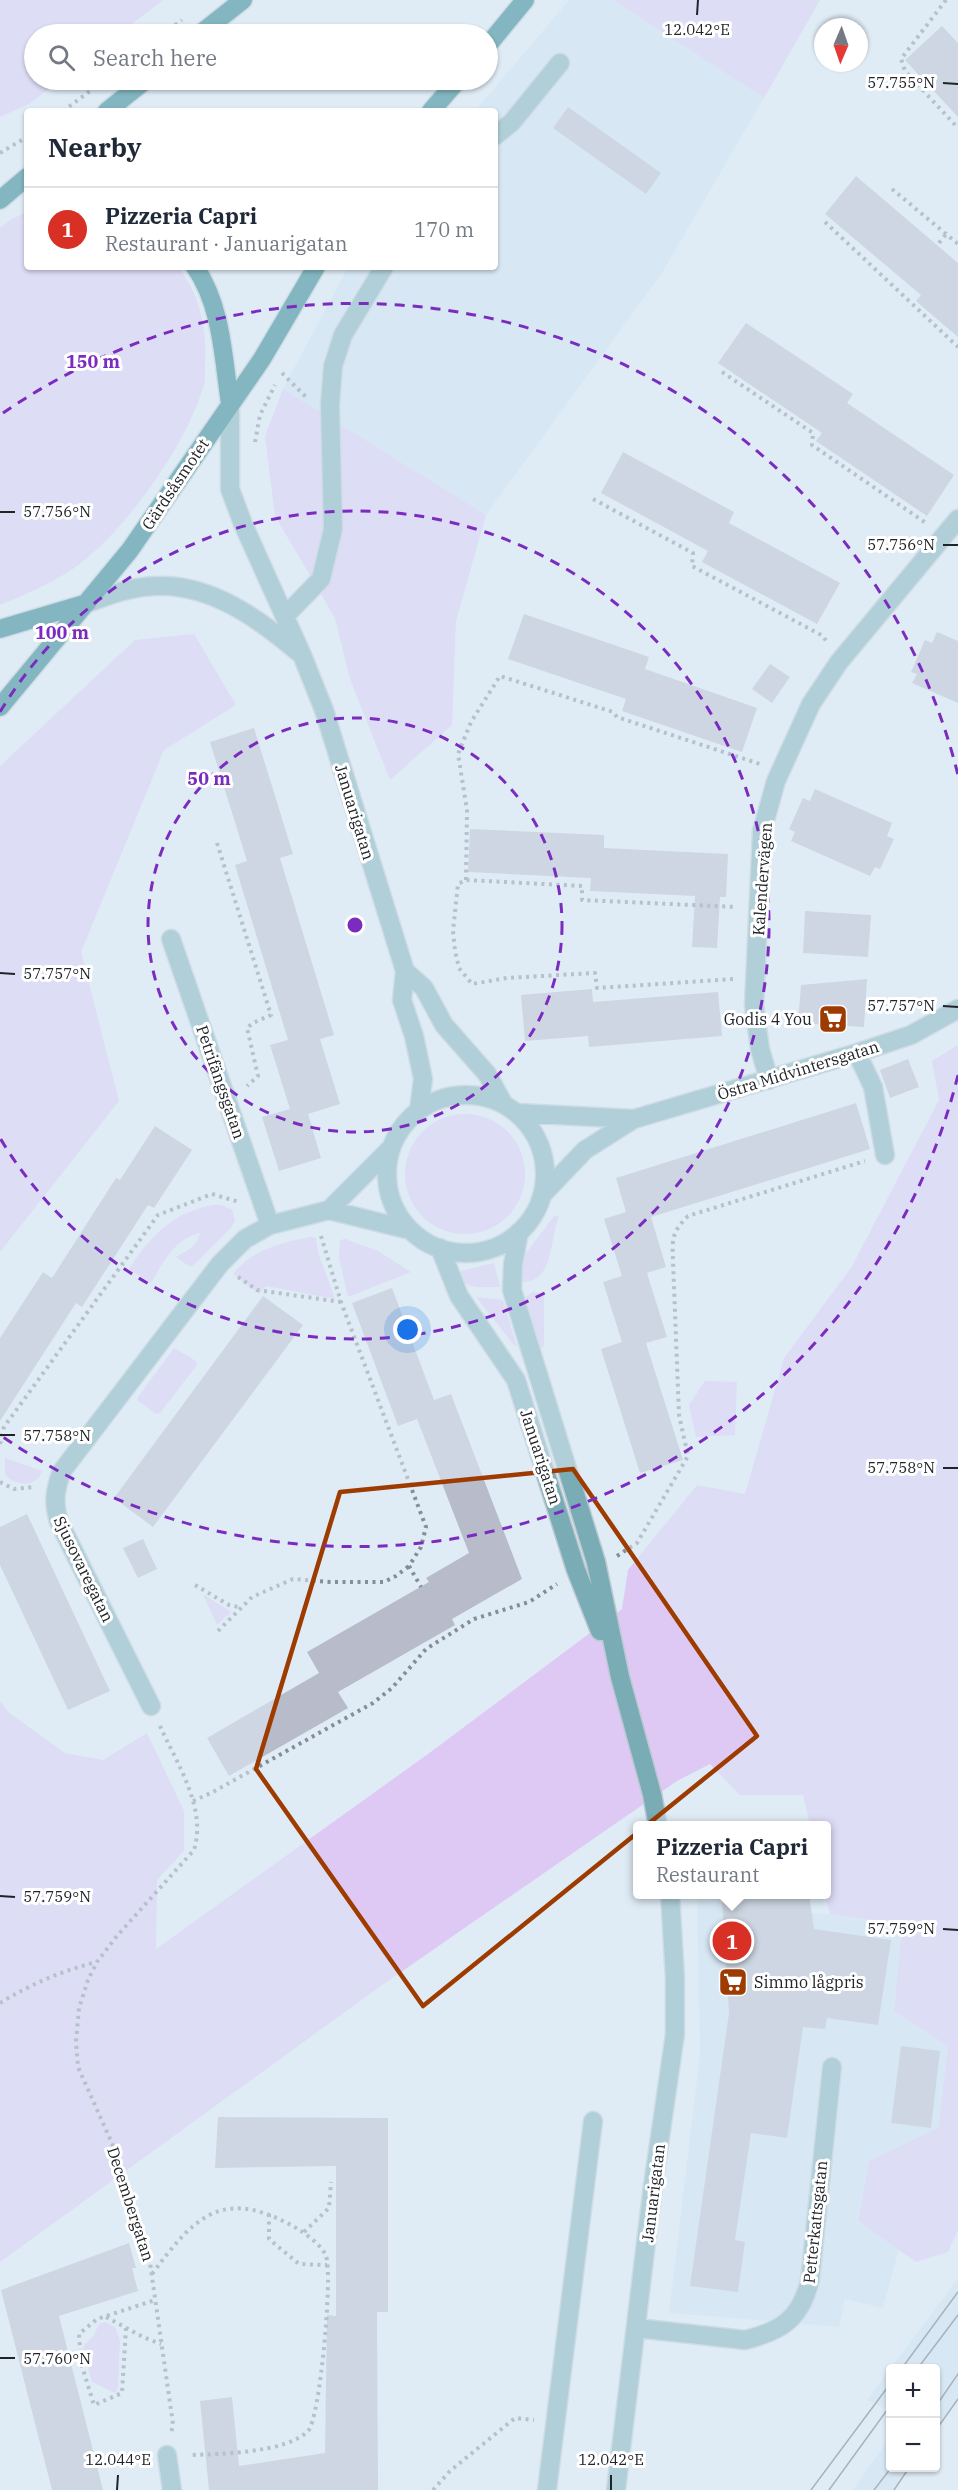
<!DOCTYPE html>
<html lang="en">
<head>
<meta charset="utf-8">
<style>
	body { margin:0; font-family:"IBM Plex Serif",serif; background:#f6f6f7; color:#1f2937 }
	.controls { position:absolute; right:18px; bottom:18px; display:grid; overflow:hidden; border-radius:6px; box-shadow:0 2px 4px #0004 }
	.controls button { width:54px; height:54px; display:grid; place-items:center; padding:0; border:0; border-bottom:2px solid #e0e1e3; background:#fff; color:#1f2937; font:30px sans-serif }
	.compass { position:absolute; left:814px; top:18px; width:54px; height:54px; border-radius:50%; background:#fff; box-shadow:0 2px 4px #0004; rotate:182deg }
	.you { position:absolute; left:408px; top:1330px; width:21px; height:21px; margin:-15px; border:4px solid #fff; border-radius:50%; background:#1a73e8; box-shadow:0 0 0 9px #1a73e833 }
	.badge { display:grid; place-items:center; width:39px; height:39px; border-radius:50%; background:#d93025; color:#fff; font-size:20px; font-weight:700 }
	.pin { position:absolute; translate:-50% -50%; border:3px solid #fff; box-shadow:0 2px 6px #0006 }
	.popup { position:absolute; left:633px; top:1821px; width:198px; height:78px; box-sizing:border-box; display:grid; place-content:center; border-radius:6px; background:#fff; filter:drop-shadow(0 2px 4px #0005); font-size:20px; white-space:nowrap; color:#747a83 }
	.popup b { font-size:22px; color:#1f2937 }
	.popup::after { content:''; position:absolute; left:50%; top:100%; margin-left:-12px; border:12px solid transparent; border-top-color:#fff }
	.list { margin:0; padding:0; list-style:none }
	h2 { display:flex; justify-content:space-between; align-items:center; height:78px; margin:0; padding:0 24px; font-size:26px }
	h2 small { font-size:20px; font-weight:400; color:#747a83 }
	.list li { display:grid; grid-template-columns:39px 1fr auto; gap:18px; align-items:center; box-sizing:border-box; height:84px; padding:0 24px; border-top:2px solid #e0e1e3 }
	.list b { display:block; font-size:22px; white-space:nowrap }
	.list p { margin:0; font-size:20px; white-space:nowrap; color:#747a83 }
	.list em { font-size:20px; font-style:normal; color:#747a83 }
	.icon { flex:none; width:33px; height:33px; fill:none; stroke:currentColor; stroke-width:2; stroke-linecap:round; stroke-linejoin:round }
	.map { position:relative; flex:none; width:958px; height:2490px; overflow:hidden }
	.search { position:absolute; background:#fff; box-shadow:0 2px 4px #0004; left:24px; top:24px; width:474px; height:66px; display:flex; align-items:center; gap:15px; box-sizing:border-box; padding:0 21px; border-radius:33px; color:#747a83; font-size:22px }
	.panel { position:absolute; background:#fff; box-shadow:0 2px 4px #0004; left:24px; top:108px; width:474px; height:162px; border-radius:6px }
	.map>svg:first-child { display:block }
</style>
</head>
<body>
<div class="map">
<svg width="958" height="2490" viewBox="0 0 958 2490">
	<rect width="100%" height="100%" fill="#dfecf6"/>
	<path fill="#cfe2f2" d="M 569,0 L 613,0 L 764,98 L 662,273 L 486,515 L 283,389 L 348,267 L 495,267 L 495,111 L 475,111 Z
		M 766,1896 L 775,1912 L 830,1914 L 902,1924 L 894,2011 L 948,2046 L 938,2128 L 869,2161 L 858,2221 L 899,2249 L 883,2308 L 845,2299 L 839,2327 L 669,2313 L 700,2053 L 697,1899 Z
		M 958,2278 L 958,2399 L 936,2430 L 936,2368 L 890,2368 L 890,2411 L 867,2400 Z
		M 890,2437 L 890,2468 L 909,2468 L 894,2490 L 853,2490 Z"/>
	<path fill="#dec9f5" d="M 0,0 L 163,0 L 119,34 L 34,34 L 34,80 L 61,80 L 29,104 L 0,117 Z
		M 613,0 L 820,0 L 764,98 Z
		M 27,212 L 27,267 L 178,267 C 201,295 207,331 205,366 C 205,373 206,382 203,388 C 184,449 123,535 70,571 C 48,585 24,595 0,605 L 0,228 L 10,220 Z
		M 283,389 L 486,515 L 456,621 L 452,725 L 390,780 L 350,679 L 335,618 L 275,516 L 265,436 Z
		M 194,634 L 236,705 L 164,750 L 81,952 L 119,1101 L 0,1252 L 0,766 L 135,640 Z
		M 958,1045 L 958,2230 L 948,2252 L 916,2262 L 858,2221 L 869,2161 L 938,2128 L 948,2046 L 894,2011 L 902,1924 L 830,1914 L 825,1895 L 826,1826 L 810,1825 L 803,1795 L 740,1795 L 710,1764 L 677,1781 L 378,1988 L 0,2262 L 0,1701 L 8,1712 L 65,1753 L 103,1760 L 147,1733 L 184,1811 L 184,1851 L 157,1880 L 156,1949 L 428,1754 L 622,1609 L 628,1570 L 697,1485 L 745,1494 L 784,1358 L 851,1268 L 939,1100 L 932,1061 Z
		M405 1174a60 60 0 1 1 120 0a60 60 0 1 1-120 0Z
		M 213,1205 L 221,1205 L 232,1210 L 235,1220 L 231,1228 L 193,1266 L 189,1266 L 176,1257 C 186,1251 198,1246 200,1233 C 174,1239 164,1262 151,1283 L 129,1269 C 150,1236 174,1212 213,1205 Z
		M 555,1215 L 559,1217 C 549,1239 555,1283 521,1282 L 520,1263 L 526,1253 Z
		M 311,1237 L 316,1238 L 318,1252 L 335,1299 L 266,1286 L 259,1294 L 233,1274 C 251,1250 283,1242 311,1237 Z
		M 345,1239 L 378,1251 L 411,1272 L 348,1297 L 339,1258 L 340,1240 Z
		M 494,1263 L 500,1287 C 487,1287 457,1291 461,1271 Z
		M 533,1292 L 544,1294 L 544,1346 L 540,1349 L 524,1298 Z
		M 476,1297 L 503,1300 L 517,1347 L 514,1345 Z
		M 174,1348 L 196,1361 L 197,1365 L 160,1413 L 156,1414 L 137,1400 L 138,1397 Z
		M 705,1381 L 737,1382 L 735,1435 L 696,1437 L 689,1405 Z
		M 5,1458 L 42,1471 C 36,1488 15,1487 5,1474 Z
		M 203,1594 L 231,1612 L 217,1625 Z
		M 105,2322 L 115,2327 L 120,2341 L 118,2387 L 115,2393 L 92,2382 L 83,2350 L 84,2345 L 93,2337 L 99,2324 Z"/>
	<path fill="#b8bbc9" d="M 942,26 L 958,43 L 958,117 L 905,60 Z
		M 568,107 L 661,173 L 646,194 L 553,128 Z
		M 856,176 L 958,263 L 958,337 L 916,301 L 921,295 L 825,214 Z
		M 746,323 L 853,394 L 847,403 L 954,475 L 927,516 L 816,441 L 822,433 L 718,363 Z
		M 623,452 L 734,512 L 729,523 L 840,583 L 817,624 L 702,562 L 708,551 L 601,493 Z
		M 524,614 L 649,657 L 645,669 L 757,708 L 742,752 L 622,711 L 626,699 L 508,659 Z
		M 937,632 L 958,641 L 958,703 L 912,683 L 917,674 L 911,672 L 925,640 L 932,643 Z
		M 770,664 L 790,677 L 772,703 L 752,689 Z
		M 254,728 L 293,854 L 280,858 L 334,1035 L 320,1039 L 340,1104 L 308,1114 L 321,1158 L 279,1171 L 262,1117 L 290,1109 L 270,1045 L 288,1040 L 235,865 L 247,861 L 210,742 Z
		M 815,789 L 892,823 L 887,836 L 894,839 L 880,869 L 875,867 L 870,876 L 791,841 L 795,832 L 789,829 L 803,798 L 810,801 Z
		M 470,829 L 604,835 L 604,848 L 728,854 L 726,897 L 720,897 L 717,948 L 692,947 L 695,896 L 590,891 L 591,878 L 468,872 Z
		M 805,911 L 871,915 L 868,957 L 803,953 Z
		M 867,979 L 864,1027 L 798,1023 L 801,985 Z
		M 592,989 L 593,1002 L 718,992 L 722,1036 L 589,1047 L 588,1036 L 525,1041 L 521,995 Z
		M 908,1059 L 919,1087 L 890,1098 L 880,1070 Z
		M 856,1103 L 870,1149 L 651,1217 L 666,1267 L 647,1273 L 667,1337 L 646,1343 L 683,1460 L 640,1473 L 601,1349 L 622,1342 L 603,1282 L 622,1276 L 604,1219 L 626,1212 L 616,1178 Z
		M 155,1126 L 192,1150 L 154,1208 L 148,1205 L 82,1307 L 76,1303 L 0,1421 L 0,1338 L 43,1272 L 52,1278 L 116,1178 L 120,1180 Z
		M 392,1288 L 434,1400 L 451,1394 L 522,1579 L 452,1619 L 455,1625 L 338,1692 L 348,1708 L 229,1776 L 207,1738 L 319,1673 L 307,1652 L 429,1582 L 426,1578 L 469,1553 L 417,1419 L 398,1426 L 352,1303 Z
		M 263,1296 L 303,1325 L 153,1527 L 114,1498 Z
		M 27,1514 L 110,1691 L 68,1710 L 0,1565 L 0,1527 Z
		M 143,1539 L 157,1569 L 138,1578 L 123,1548 Z
		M 768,1894 L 809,1894 L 814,1929 L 891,1940 L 878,2025 L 827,2018 L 825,2029 L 803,2027 L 787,2138 L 751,2133 L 735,2240 L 745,2242 L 738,2292 L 690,2286 L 729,2013 L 722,1900 L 769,1898 Z
		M 901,2046 L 940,2051 L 931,2128 L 891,2123 Z
		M 218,2117 L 388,2118 L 388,2312 L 377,2312 L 378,2490 L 209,2490 L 200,2401 L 232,2397 L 239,2466 L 325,2453 L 327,2315 L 336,2316 L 336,2166 L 215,2168 Z
		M 129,2243 L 136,2268 L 132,2268 L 138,2291 L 59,2316 L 103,2490 L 52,2490 L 1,2290 Z"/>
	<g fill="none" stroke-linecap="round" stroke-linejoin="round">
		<g stroke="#bdc8d1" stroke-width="21">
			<path id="minor" d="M 495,136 L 512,122 L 560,63
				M 230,403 L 230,489 L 243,524 L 302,655 L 324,710 L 405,971 L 402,1000 L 414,1036 L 423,1079 L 419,1110
				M 87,603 C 110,595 133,586 158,586 C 211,584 259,619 298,652
				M 285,616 L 321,579 L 333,529 L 330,405 L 333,366 L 343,335 L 384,267
				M 171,939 L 270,1225
				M 405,971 L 424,988 L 444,1025 L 487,1074 L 503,1103
				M 857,1053 L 873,1087 L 885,1155
				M 769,1080 L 760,1049 L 754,1005 L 762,831 L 776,781 L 811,704 L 839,662 L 958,519
				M387 1174a79 79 0 1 1 158 0a79 79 0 1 1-158 0Z
				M 517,1113 L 634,1119
				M 542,1195 L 585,1150 L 634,1119 L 857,1053 L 911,1035 L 958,1009
				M 329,1210 L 410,1230
				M 519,1232 L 513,1264 L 512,1290 L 596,1562 L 620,1677 L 652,1794 L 658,1826
				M 440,1248 L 459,1296 L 516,1380 L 576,1570 L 600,1631
				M 151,1706 L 59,1522 C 53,1503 55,1489 62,1471 L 220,1264 L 245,1239 L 270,1225 L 329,1210 L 390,1149
				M 636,2328 L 745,2340 C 782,2331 801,2318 810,2280 L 832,2067
				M 167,2455 L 172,2490
				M 547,2490 L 593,2121
				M 616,2490 L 653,2185 L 675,2034 L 675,1978 L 670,1894"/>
		</g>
		<g stroke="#bdc8d1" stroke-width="21">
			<path id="major" d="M 200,34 L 243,0
				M 488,45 L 525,0
				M 107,111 L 146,80
				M 431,111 L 458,80
				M 0,200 L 27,177
				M 195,267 C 222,306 223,357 230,403
				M 0,629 L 87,603
				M 0,707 L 130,550 L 262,359 L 316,267"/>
		</g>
		<path stroke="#858d95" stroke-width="4" stroke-dasharray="3 4.5" stroke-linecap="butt" d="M 946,0 L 901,59 L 905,71 L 958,128
			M 163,34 L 182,20
			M 63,111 L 105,80
			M 0,153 L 27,137
			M 892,189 L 958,244
			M 825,222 L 958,347
			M 939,243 L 946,234
			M 722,372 L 813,433 L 812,445 L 926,523
			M 282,373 L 307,398
			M 255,442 L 260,415 L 275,385
			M 593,499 L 693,553 L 692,566 L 823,636 L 826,641
			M 217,843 L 271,1015 L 253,1023 L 247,1028 L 258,1076 L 247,1086
			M 466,880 L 467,810 L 458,754 L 471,722 L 500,676 L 613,712 L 617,717 L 760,764
			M 733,979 L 597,988 L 595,973 L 507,978 L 472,984 L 459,968 L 455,951 L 453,931 L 458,884 L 466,880 L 582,886 L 582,900 L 737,907
			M 321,1236 L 341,1302 L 426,1527 L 421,1547 L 409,1566 L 421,1587
			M 238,1277 L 257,1290 L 341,1302
			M 0,1444 L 4,1427 L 158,1215 L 212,1194 L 239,1202
			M 0,1482 L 14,1489 L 34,1487
			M 617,1556 L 637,1543 L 688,1456 L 679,1415 L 673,1261 C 672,1239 672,1232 688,1216 L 865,1161
			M 195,1585 L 229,1605 L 239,1607
			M 218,1631 L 252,1597 L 293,1579 L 330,1582 L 384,1582 L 396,1576 L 409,1566
			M 160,1726 C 177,1764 207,1808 194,1850 L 116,1937 L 97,1962 L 88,1980 L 79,2008 L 76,2041 L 78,2067 L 118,2157 L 148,2249 L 173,2424 L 171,2434
			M 193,1801 L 211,1793 L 373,1703 L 392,1688 L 426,1649 L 474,1619 L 529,1602 L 557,1584
			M 0,2003 C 31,1984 62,1971 96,1962
			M 269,2214 L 269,2239 L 299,2264 L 327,2265
			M 304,2232 L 329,2208 L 331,2182
			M 152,2274 C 191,2222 218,2188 285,2222 C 298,2228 321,2243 326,2256 C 333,2275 320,2419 308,2431 C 286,2453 220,2454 190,2455
			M 106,2317 L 143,2337 L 161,2344
			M 126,2328 L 122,2393 L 94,2405 L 81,2363 L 79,2334 L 97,2319 L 155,2300
			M 433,2490 L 450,2471 L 515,2418 L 534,2420"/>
		<use href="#minor" stroke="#79acb5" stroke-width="18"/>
		<use href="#major" stroke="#157482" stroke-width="18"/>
		<path stroke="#656c72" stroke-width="1.5" d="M 902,2368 L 958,2292
			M 918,2368 L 958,2315
			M 936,2406 L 958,2374
			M 936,2430 L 958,2399
			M 811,2490 L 890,2384
			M 829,2490 L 890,2406
			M 874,2490 L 891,2468
			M 894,2490 L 909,2468"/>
	</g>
	<path d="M0 0H958V2490H0ZM 573,1469 L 757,1736 L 423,2006 L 256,1769 L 340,1492 Z" fill="#dfecf6" fill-opacity=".55" fill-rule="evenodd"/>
	<path fill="none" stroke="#9e3b00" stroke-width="4.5" stroke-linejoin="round" d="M 573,1469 L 757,1736 L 423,2006 L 256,1769 L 340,1492 Z"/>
	<path fill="none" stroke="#202428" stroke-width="2" d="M 697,15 L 698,0M 943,83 L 958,84M 0,512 L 15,512M 943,545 L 958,545M 0,973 L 15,974M 943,1006 L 958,1007M 0,1435 L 15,1435M 943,1468 L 958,1468M 0,1896 L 15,1897M 943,1929 L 958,1930M 0,2358 L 15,2358M 117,2490 L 118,2475M 611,2490 L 611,2475"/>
	<g fill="none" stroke="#7b2cbf" stroke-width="3" stroke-dasharray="10 8">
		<circle cx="355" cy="925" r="207"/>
		<path d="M0 712A414 414 0 1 1 0 1138"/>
		<path d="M958 1075A621 621 0 0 1 3 1437M3 413A621 621 0 0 1 958 775"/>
	</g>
	<defs>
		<g id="supermarket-square" transform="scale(1.5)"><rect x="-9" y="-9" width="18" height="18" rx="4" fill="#9e3b00" stroke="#fff"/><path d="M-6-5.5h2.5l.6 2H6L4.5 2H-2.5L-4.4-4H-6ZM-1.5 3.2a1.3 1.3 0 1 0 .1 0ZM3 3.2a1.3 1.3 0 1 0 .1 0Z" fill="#fff"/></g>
	</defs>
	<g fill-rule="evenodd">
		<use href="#supermarket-square" x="833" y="1019"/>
		<use href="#supermarket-square" x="733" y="1982"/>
	</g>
	<g text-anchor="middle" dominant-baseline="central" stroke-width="6" stroke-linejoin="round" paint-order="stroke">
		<g font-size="16" fill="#202428" stroke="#fff">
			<text transform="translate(175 484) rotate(-56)">Gärdsåsmotet</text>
			<text transform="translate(355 812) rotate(73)">Januarigatan</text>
			<text transform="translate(762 879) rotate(-86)">Kalendervägen</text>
			<text transform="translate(798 1070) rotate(-17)">Östra Midvintersgatan</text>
			<text transform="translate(221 1082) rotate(71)">Petrifängsgatan</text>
			<text transform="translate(541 1457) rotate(72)">Januarigatan</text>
			<text transform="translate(84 1569) rotate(64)">Sjusovaregatan</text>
			<text transform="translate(653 2193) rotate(-83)">Januarigatan</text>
			<text transform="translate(131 2204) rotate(72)">Decembergatan</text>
			<text transform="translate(815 2222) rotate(-84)">Petterkattsgatan</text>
		</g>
		<g font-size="16" fill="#202428" stroke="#fff" text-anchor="end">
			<text x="812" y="1019">Godis 4 You</text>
			<text x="754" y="1982" text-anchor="start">Simmo lågpris</text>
		</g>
	</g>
	<g font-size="15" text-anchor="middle" fill="#202428" stroke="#fff" stroke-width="6" stroke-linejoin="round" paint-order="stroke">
		<text x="697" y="35">12.042°E</text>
		<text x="901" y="88">57.755°N</text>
		<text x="57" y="517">57.756°N</text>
		<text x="901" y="550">57.756°N</text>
		<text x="57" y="979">57.757°N</text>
		<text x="901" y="1011">57.757°N</text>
		<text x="57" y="1441">57.758°N</text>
		<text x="901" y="1473">57.758°N</text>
		<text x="57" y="1902">57.759°N</text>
		<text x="901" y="1934">57.759°N</text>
		<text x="57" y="2364">57.760°N</text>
		<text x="118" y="2465">12.044°E</text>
		<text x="611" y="2465">12.042°E</text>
	</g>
	<circle cx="355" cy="925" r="9" fill="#7b2cbf" stroke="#fff" stroke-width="3"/>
	<g font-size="18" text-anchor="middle" font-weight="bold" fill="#7b2cbf" stroke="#fff" stroke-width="6" stroke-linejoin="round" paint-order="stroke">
		<text x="93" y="368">150 m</text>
		<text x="62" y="639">100 m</text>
		<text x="209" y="785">50 m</text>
	</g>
</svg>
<div class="controls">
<button>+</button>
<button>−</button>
</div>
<svg class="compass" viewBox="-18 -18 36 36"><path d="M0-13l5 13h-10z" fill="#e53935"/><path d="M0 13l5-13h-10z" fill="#747a83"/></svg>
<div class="you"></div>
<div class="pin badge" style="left:732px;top:1941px">1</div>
<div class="popup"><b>Pizzeria Capri</b>Restaurant</div>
<div class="search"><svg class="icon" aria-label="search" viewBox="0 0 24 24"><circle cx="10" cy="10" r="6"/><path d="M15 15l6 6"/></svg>Search here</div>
<section class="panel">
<h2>Nearby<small></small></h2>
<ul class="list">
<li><span class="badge">1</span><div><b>Pizzeria Capri</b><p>Restaurant · Januarigatan</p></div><em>170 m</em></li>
</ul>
</section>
</div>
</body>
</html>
